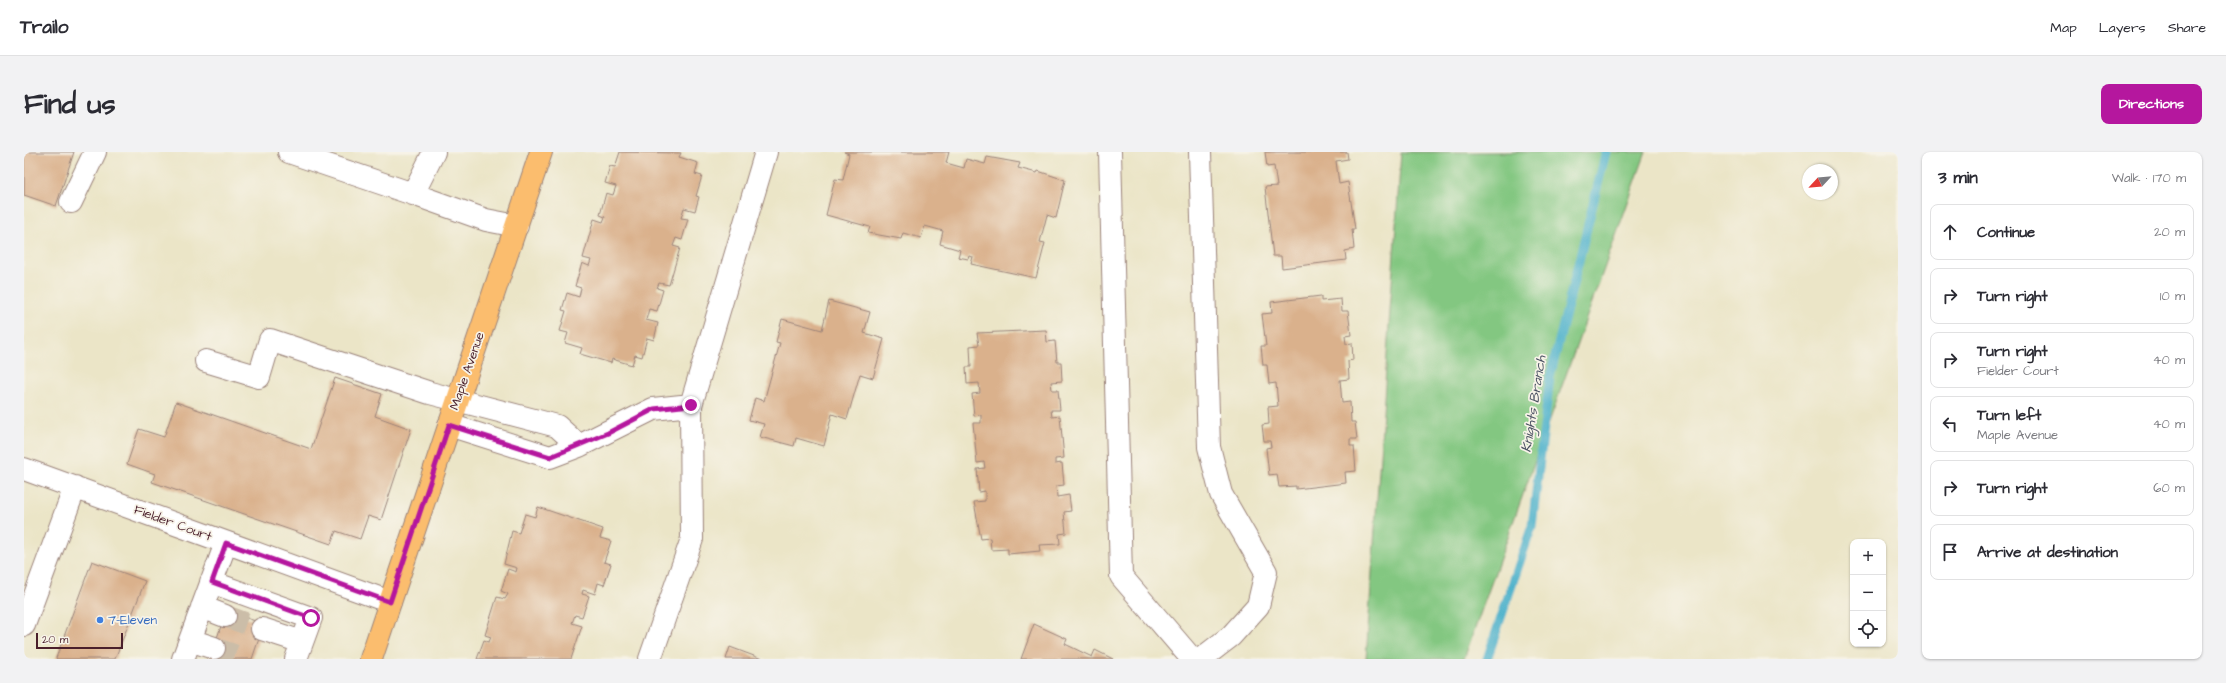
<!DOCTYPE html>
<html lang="en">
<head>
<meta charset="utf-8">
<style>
	body { margin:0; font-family:"Architects Daughter",sans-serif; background:#f2f2f3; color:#2b2b33 }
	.controls { position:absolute; right:12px; bottom:12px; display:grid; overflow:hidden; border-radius:8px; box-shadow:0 1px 3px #0004 }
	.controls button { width:36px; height:36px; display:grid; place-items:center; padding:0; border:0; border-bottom:1px solid #e1e1e2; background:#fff; color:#2b2b33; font:20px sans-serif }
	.compass { position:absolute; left:1778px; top:12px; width:36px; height:36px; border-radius:50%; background:#fff; box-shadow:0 1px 3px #0004; rotate:244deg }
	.scale { position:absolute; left:12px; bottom:10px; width:87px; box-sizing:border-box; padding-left:4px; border:2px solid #4a1f2b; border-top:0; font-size:11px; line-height:14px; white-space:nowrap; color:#4a1f2b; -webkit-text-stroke:3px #f7f3e8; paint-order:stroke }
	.stop { position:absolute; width:12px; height:12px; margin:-9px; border:3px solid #b5179e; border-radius:50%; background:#fff }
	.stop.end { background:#b5179e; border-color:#fff; box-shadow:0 1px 4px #0008 }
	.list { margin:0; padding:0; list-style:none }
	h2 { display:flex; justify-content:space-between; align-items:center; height:52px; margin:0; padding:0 16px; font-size:17px }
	h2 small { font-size:13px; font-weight:400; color:#7c7c81 }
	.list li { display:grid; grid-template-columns:26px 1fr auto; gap:12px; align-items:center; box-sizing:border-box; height:56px; margin:0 8px 8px; padding:0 8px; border:1px solid #e1e1e2; border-radius:8px }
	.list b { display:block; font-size:15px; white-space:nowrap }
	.list p { margin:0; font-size:13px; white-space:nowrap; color:#7c7c81 }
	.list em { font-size:13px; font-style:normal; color:#7c7c81 }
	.icon { flex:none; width:22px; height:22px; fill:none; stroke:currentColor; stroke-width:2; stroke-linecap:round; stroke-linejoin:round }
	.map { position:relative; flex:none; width:1874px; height:507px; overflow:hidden; border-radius:8px }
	header { display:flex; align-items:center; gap:24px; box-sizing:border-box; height:56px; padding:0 20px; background:#fff; border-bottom:1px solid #e1e1e2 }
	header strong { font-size:19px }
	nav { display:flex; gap:22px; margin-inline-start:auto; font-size:14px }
	.intro { display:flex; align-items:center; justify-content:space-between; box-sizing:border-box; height:96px; padding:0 24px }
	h1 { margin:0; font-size:28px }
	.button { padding:10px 18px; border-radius:8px; background:#b5179e; color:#fff; font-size:14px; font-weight:700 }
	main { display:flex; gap:24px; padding:0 24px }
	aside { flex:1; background:#fff; border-radius:8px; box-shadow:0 1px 3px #0004 }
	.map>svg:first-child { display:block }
</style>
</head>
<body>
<header>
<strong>Trailo</strong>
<nav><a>Map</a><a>Layers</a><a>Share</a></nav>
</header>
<div class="intro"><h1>Find us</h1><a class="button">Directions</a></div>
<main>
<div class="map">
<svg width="1874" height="507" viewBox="0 0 1874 507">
	<rect width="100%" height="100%" fill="#f7f3e8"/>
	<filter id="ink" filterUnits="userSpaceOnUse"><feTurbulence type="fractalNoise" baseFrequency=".025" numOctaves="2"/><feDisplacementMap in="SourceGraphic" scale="8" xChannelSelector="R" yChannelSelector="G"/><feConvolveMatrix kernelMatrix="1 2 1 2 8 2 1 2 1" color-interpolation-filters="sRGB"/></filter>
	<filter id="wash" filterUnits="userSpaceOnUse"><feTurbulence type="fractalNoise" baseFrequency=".012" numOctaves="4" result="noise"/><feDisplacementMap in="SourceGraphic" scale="16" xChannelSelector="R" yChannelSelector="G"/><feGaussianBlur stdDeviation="0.9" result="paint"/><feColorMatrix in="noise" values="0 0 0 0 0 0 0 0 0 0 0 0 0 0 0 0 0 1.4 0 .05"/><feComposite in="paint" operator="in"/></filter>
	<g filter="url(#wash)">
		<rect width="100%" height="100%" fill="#ebe5c7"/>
		<path fill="#83c781" stroke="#667356" d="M 1377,0 L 1622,0 L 1440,507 L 1342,507 Z"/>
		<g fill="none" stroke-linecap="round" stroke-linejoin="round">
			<path stroke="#4cb1cb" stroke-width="9" d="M 1463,507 L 1508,374 L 1526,225 L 1582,0"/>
		</g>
		<g id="blocks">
			<path fill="#dab18c" d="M 0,0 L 50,0 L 32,54 L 0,43 Z
				M 596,0 L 657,1 L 655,5 L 674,11 L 671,22 L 678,24 L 672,44 L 675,45 L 671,59 L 660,56 L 657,66 L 664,67 L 658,88 L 652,86 L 649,94 L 656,96 L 645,133 L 635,131 L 633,136 L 639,138 L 633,159 L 625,157 L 622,168 L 634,171 L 630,188 L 623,186 L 618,205 L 611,203 L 608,213 L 588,207 L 587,211 L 556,202 L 558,196 L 541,191 L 544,181 L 536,179 L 542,159 L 538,158 L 543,141 L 555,145 L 557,136 L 551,134 L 558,111 L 565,114 L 567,108 L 559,106 L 570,67 L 579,70 L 581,65 L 576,63 L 582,41 L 589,43 L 592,34 L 581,31 L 586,14 L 591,15 Z
				M 820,0 L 925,0 L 922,11 L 940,16 L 942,7 L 961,12 L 963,5 L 996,11 L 994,16 L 1013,21 L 1014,19 L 1041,28 L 1032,66 L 1023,63 L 1016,90 L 1021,91 L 1012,126 L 947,112 L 949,105 L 945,104 L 944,107 L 934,105 L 936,98 L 916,92 L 919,79 L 901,74 L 897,86 L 879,81 L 877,87 L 844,81 L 846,75 L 802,63 L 811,27 L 819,28 L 825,2 Z
				M 1241,0 L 1323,0 L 1324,7 L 1312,9 L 1315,32 L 1324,30 L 1331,77 L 1328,77 L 1330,97 L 1321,99 L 1322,108 L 1258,116 L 1257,104 L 1249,104 L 1241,35 L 1253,34 L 1250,14 L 1243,15 Z
				M 1297,144 L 1297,149 L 1317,147 L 1318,159 L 1324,159 L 1327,183 L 1321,184 L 1322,192 L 1328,191 L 1329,208 L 1324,209 L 1325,227 L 1316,228 L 1318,251 L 1326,250 L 1327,270 L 1331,270 L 1333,287 L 1326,287 L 1326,294 L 1330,294 L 1332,319 L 1321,320 L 1322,331 L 1272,337 L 1272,334 L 1255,335 L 1253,322 L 1245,323 L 1242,296 L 1247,295 L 1246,289 L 1240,289 L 1238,273 L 1245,272 L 1244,255 L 1254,254 L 1252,231 L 1245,232 L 1243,213 L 1239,213 L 1237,194 L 1242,194 L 1238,162 L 1248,161 L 1247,150 Z
				M 805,149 L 846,160 L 840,181 L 860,187 L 849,226 L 836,222 L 823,267 L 808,262 L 800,294 L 772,286 L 770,294 L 736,285 L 740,272 L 725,268 L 731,246 L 740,249 L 756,191 L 752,190 L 758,167 L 798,178 Z
				M 1022,178 L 1023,190 L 1031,189 L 1033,210 L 1037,210 L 1038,229 L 1027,230 L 1028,238 L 1034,238 L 1036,258 L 1027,258 L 1028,265 L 1036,264 L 1040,306 L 1031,307 L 1031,312 L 1038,311 L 1040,333 L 1032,334 L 1033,345 L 1045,343 L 1047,359 L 1040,360 L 1042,381 L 1035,382 L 1036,392 L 1015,393 L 1016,399 L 984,402 L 984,397 L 967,398 L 966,386 L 957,387 L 950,350 L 961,349 L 961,339 L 955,340 L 953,317 L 961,316 L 960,310 L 953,311 L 949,271 L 957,271 L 957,263 L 950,264 L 948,242 L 956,241 L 955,231 L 943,232 L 942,215 L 947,215 L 946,194 L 955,193 L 953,181 Z
				M 311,226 L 358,242 L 351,264 L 387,277 L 357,368 L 344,364 L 336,387 L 312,379 L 307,392 L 128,330 L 131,322 L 103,312 L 115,277 L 140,285 L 152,250 L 287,297 Z
				M 514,355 L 579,377 L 576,386 L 587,389 L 580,410 L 587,412 L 580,433 L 574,431 L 571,442 L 559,438 L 558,442 L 565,444 L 558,465 L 551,463 L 548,471 L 558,474 L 547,507 L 453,507 L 460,488 L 465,490 L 467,485 L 461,483 L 473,445 L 481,447 L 484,442 L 477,439 L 484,417 L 492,420 L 493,416 L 480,412 L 488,379 L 495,381 L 501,362 L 511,365 Z
				M 68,409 L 121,429 L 91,507 L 33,507 L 32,506 Z
				M 202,459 L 240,472 L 228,507 L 186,507 Z
				M 1010,472 L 1043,487 L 1041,492 L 1068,505 L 1071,498 L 1089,507 L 997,507 Z
				M 706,495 L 738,507 L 702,507 Z"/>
		</g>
	</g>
	<g filter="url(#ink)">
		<use href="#blocks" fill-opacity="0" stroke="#9a8279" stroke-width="1"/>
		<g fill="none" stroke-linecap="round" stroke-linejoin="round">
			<path stroke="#cbbda8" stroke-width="22" stroke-dasharray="22 11" stroke-linecap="butt" d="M 201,464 L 238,477
				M 190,496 L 221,507"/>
			<g stroke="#9a8279" stroke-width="24">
				<path id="minor" d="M 265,0 L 389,42
					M 410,0 L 389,42 L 462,68 L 493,74
					M 1086,0 L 1097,424 L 1168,507
					M 1176,0 L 1185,295 L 1197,342 L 1242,420 L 1234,454 L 1207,484 L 1177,507
					M 47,50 L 71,0
					M 182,209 L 235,225 L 246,188 L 406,241 L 533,274 L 555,294 L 526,305 L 425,273
					M 555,294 L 629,257 L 667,253
					M 0,317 L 366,450
					M 187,430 L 287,466 L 272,507
					M 178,455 L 201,464
					M 0,473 L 51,335
					M 238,477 L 278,490
					M 166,488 L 190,496
					M 159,507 L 202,391
					M 626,507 L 668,387 L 667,253 L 742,0"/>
			</g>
			<g stroke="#9a8279" stroke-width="24">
				<path id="major" d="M 347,507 L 517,0"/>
			</g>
			<use href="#minor" stroke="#fff" stroke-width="22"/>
			<use href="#major" stroke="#fbbd6e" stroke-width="22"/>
		</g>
	</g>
	<g fill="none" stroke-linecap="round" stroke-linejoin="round" filter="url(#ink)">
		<path stroke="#b5179e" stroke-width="5" d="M 287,466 L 188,430 L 202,391 L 366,450 L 425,273 L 526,305 L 584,281 L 630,257 L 667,253"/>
	</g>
	<circle fill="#3f7fe0" stroke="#f7f3e8" stroke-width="1.5" cx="76" cy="468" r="4"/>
	<g text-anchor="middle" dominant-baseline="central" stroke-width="3.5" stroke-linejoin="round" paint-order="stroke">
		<g font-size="13" fill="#4a1f2b" stroke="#f7f3e8">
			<text transform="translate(443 219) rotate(-71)">Maple Avenue</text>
			<text transform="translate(149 371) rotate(20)">Fielder Court</text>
		</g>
		<g font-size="13" fill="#366cbe" stroke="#f7f3e8" text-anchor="start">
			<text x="84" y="468">7-Eleven</text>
		</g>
		<g font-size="14" font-style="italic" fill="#4b5263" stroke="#f7f3e8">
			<text transform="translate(1510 252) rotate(-81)">Knights Branch</text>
		</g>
	</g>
</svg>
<div class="controls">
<button>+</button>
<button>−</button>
<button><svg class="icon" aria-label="locate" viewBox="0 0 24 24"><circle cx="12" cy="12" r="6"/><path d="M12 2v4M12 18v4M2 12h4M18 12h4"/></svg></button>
</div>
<svg class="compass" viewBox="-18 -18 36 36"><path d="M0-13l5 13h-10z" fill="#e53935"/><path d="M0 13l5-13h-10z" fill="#7c7c81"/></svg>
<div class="scale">20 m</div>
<div class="stop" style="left:287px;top:466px"></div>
<div class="stop end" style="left:667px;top:253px"></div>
</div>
<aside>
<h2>3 min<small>Walk · 170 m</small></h2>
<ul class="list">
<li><svg class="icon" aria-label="ahead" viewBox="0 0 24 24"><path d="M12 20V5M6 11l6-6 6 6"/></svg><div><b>Continue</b></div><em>20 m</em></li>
<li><svg class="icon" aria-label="right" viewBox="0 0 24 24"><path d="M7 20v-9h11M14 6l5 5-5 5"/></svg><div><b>Turn right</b></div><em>10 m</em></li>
<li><svg class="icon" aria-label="right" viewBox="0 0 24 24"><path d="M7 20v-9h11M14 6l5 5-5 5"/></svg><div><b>Turn right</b><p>Fielder Court</p></div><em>40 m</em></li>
<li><svg class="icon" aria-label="left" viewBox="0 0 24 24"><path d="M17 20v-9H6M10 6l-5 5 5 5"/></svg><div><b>Turn left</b><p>Maple Avenue</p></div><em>40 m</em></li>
<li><svg class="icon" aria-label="right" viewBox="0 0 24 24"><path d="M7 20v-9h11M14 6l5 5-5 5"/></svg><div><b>Turn right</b></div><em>60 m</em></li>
<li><svg class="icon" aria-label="arrive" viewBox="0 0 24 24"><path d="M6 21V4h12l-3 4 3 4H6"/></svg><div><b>Arrive at destination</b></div></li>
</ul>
</aside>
</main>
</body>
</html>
